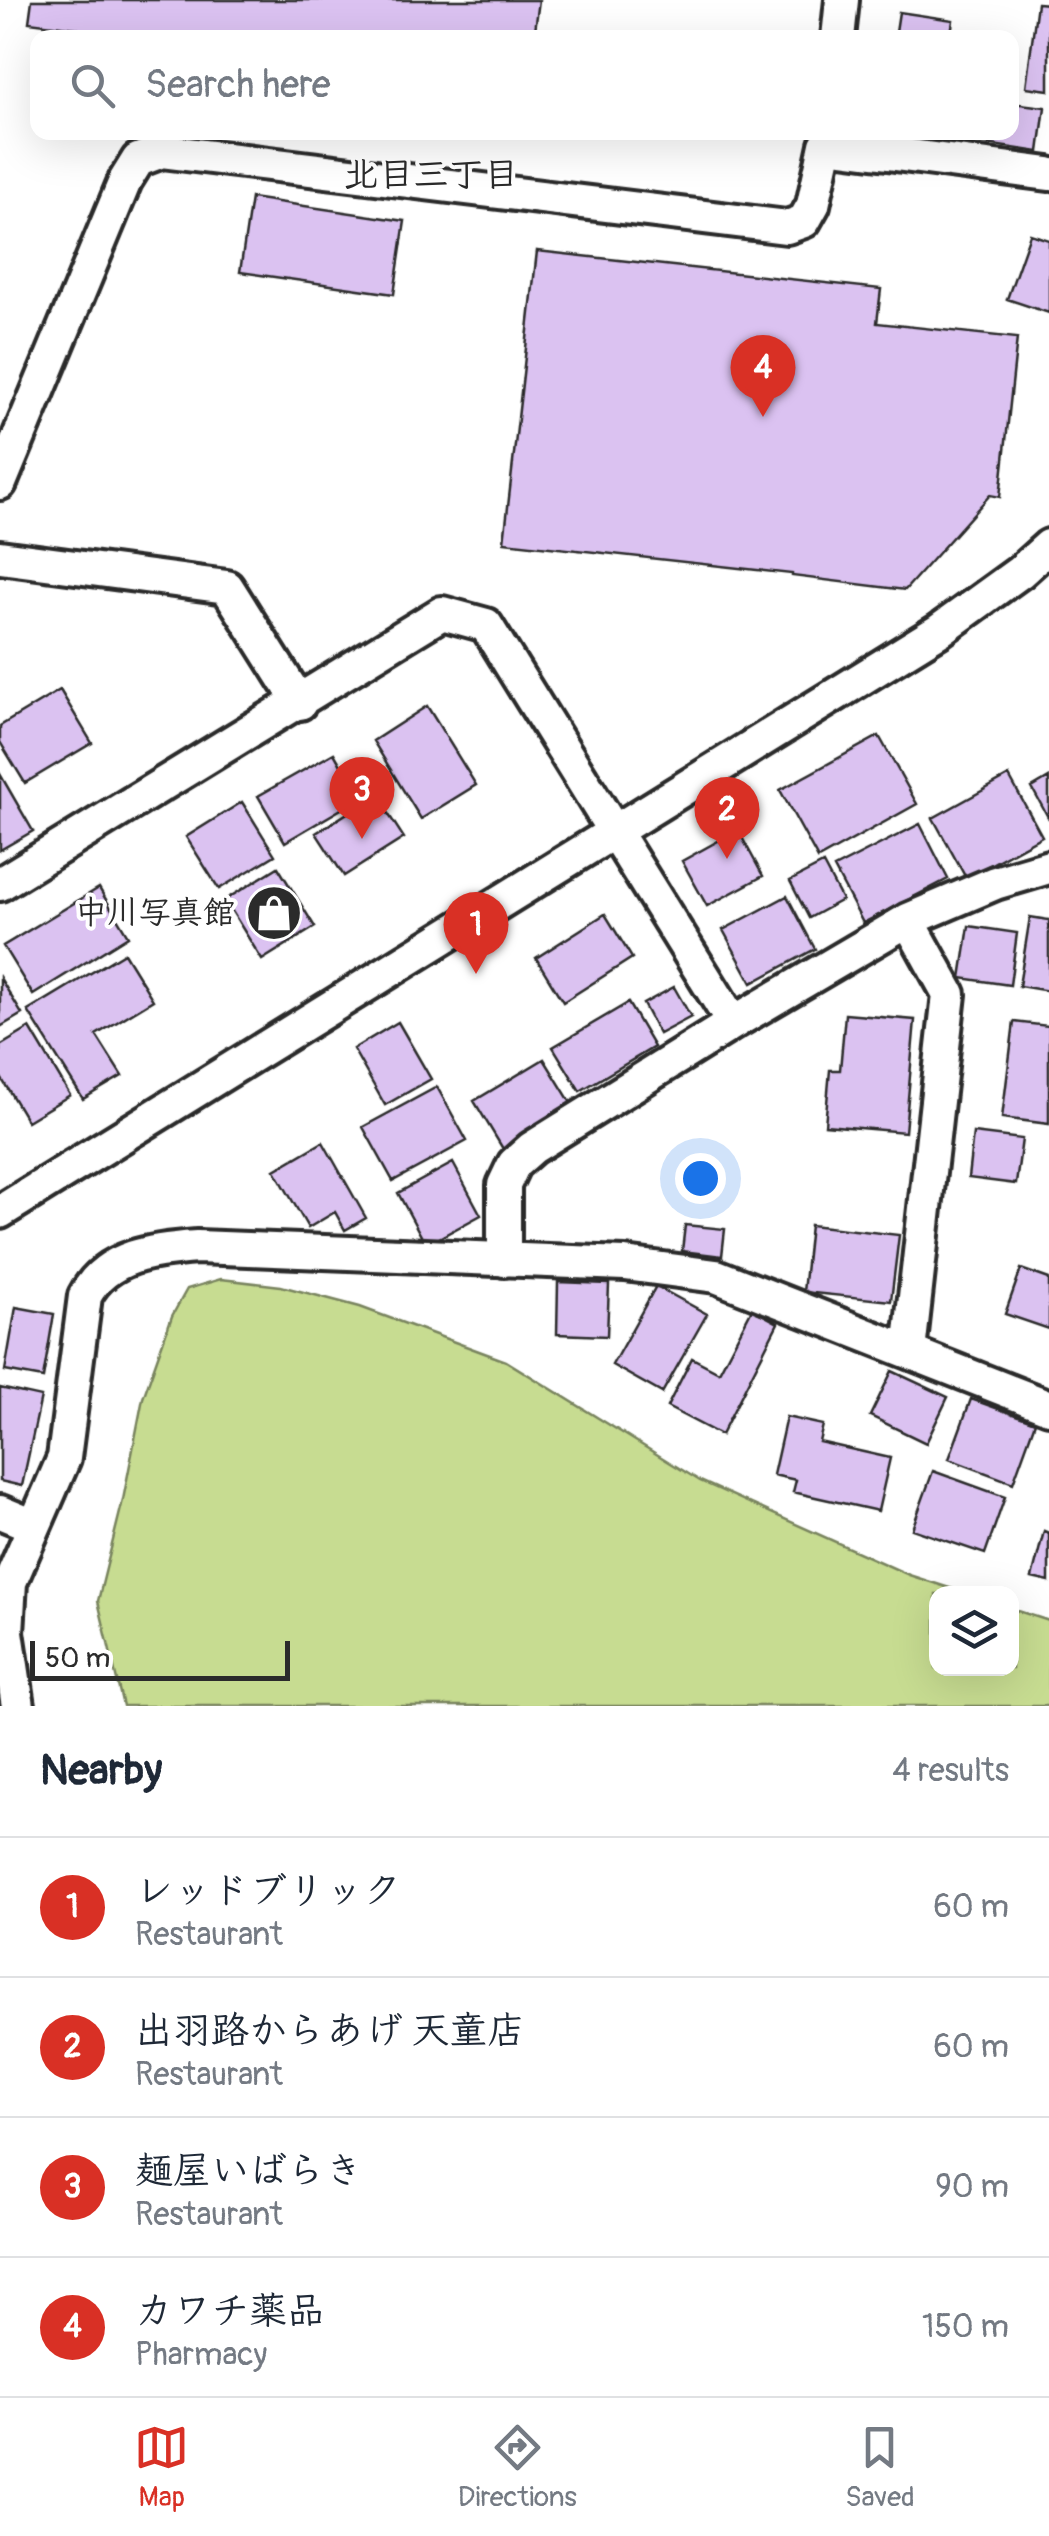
<!DOCTYPE html>
<html lang="en">
<head>
<meta charset="utf-8">
<style>
	body { margin:0; font-family:Pangolin,"Klee One",sans-serif; background:#f6f6f7; color:#1f2937 }
	.controls { position:absolute; right:30px; bottom:30px; display:grid; overflow:hidden; border-radius:20px; box-shadow:0 10px 40px #0002 }
	.controls button { width:90px; height:90px; display:grid; place-items:center; padding:0; border:0; border-bottom:2px solid #e0e1e3; background:#fff; color:#1f2937; font:50px sans-serif }
	.scale { position:absolute; left:30px; bottom:25px; width:260px; box-sizing:border-box; padding-left:10px; border:5px solid #2b2b2b; border-top:0; font-size:28px; line-height:35px; white-space:nowrap; color:#2b2b2b; -webkit-text-stroke:8px #fff; paint-order:stroke }
	.you { position:absolute; left:700px; top:1178px; width:35px; height:35px; margin:-25px; border:8px solid #fff; border-radius:50%; background:#1a73e8; box-shadow:0 0 0 15px #1a73e833 }
	.badge { display:grid; place-items:center; width:65px; height:65px; border-radius:50%; background:#d93025; color:#fff; font-size:32px; font-weight:700 }
	.pin { position:absolute; translate:-50% -82px; filter:drop-shadow(0 2px 5px #0008) }
	.pin::after { content:''; position:absolute; top:52px; width:35px; height:30px; background:inherit; clip-path:polygon(0 0,100% 0,50% 100%) }
	.list { margin:0; padding:0; list-style:none }
	h2 { display:flex; justify-content:space-between; align-items:center; height:130px; margin:0; padding:0 40px; font-size:42px }
	h2 small { font-size:32px; font-weight:400; color:#747a83 }
	.list li { display:grid; grid-template-columns:65px 1fr auto; gap:30px; align-items:center; box-sizing:border-box; height:140px; padding:0 40px; border-top:2px solid #e0e1e3 }
	.list b { display:block; font-size:38px; white-space:nowrap }
	.list p { margin:0; font-size:32px; white-space:nowrap; color:#747a83 }
	.list em { font-size:32px; font-style:normal; color:#747a83 }
	.icon { flex:none; width:55px; height:55px; fill:none; stroke:currentColor; stroke-width:2; stroke-linecap:round; stroke-linejoin:round }
	.map { position:relative; flex:none; width:1049px; height:1706px; overflow:hidden }
	.search { position:absolute; background:#fff; box-shadow:0 10px 40px #0002; left:30px; right:30px; top:30px; height:110px; display:flex; align-items:center; gap:25px; box-sizing:border-box; padding:0 35px; border-radius:20px; color:#747a83; font-size:38px }
	.sheet { height:690px; background:#fff }
	nav { display:flex; justify-content:space-around; align-items:center; box-sizing:border-box; height:140px; border-top:2px solid #e0e1e3; background:#fff; font-size:28px; color:#747a83 }
	nav a { display:grid; justify-items:center; gap:5px }
	nav .on { color:#d93025 }
	.map>svg:first-child { display:block }
</style>
</head>
<body>
<div class="map">
<svg width="1049" height="1706" viewBox="0 0 1049 1706">
	<rect width="100%" height="100%" fill="#fff"/>
	<filter id="ink" filterUnits="userSpaceOnUse"><feTurbulence type="fractalNoise" baseFrequency=".01" numOctaves="2"/><feDisplacementMap in="SourceGraphic" scale="20" xChannelSelector="R" yChannelSelector="G"/><feConvolveMatrix kernelMatrix="1 2 1 2 8 2 1 2 1" color-interpolation-filters="sRGB"/></filter>
	<g filter="url(#ink)">
		<path fill="#c7dc91" stroke="#79845e" stroke-width="2.5" d="M 221,1279 L 281,1286 L 360,1307 L 506,1361 L 700,1481 L 909,1575 L 965,1593 L 936,1594 L 936,1668 L 1012,1668 L 1012,1609 L 1049,1621 L 1049,1706 L 123,1706 L 98,1601 L 123,1500 L 143,1398 L 172,1316 L 187,1289 Z"/>
		<path fill="#dbc2f1" stroke="#2b2b2b" stroke-width="2.5" d="M 32,0 L 539,0 L 534,38 L 76,38 L 77,28 L 29,22 Z
			M 1037,3 L 1049,4 L 1049,90 L 1026,87 Z
			M 899,12 L 953,20 L 951,34 L 967,38 L 895,38 Z
			M 1012,103 L 1045,107 L 1039,152 L 973,142 L 974,132 L 1012,132 Z
			M 251,198 L 405,221 L 394,294 L 240,272 Z
			M 1030,234 L 1049,240 L 1049,313 L 1007,299 Z
			M 537,251 L 881,289 L 877,323 L 1017,338 L 1000,497 L 990,495 L 905,590 L 792,576 L 792,574 L 504,542 Z
			M 60,690 L 92,743 L 25,783 L 0,742 L 0,726 Z
			M 427,706 L 476,785 L 421,819 L 373,741 Z
			M 879,736 L 917,804 L 818,859 L 780,790 Z
			M 334,753 L 360,798 L 285,842 L 258,796 Z
			M 0,774 L 33,831 L 0,850 Z
			M 1009,776 L 1042,836 L 966,878 L 933,818 Z
			M 1049,778 L 1049,819 L 1032,788 Z
			M 376,795 L 404,838 L 344,876 L 316,833 Z
			M 242,802 L 275,855 L 219,889 L 186,837 Z
			M 920,824 L 948,879 L 863,923 L 834,868 Z
			M 738,830 L 763,876 L 707,906 L 682,861 Z
			M 823,864 L 842,900 L 809,918 L 790,881 Z
			M 278,867 L 315,927 L 262,960 L 225,900 Z
			M 99,888 L 128,936 L 33,995 L 3,946 Z
			M 787,896 L 815,949 L 752,983 L 723,930 Z
			M 605,914 L 632,958 L 563,1002 L 536,958 Z
			M 1030,917 L 1049,920 L 1049,991 L 1019,986 Z
			M 969,926 L 1017,933 L 1010,985 L 961,978 Z
			M 124,953 L 153,1000 L 96,1035 L 122,1076 L 83,1099 L 28,1011 Z
			M 0,978 L 22,1014 L 0,1027 Z
			M 674,987 L 691,1017 L 659,1034 L 643,1004 Z
			M 628,1003 L 654,1047 L 580,1091 L 553,1047 Z
			M 845,1014 L 915,1020 L 905,1132 L 825,1125 L 830,1070 L 840,1070 Z
			M 398,1022 L 431,1079 L 385,1105 L 353,1049 Z
			M 1014,1022 L 1049,1026 L 1049,1124 L 1002,1118 Z
			M 30,1028 L 70,1095 L 27,1121 L 0,1076 L 0,1046 Z
			M 544,1059 L 573,1106 L 503,1149 L 474,1101 Z
			M 437,1087 L 467,1141 L 393,1181 L 363,1127 Z
			M 973,1133 L 1022,1139 L 1016,1184 L 968,1178 Z
			M 323,1142 L 366,1218 L 345,1230 L 335,1212 L 308,1228 L 275,1170 Z
			M 453,1163 L 481,1215 L 426,1245 L 398,1193 Z
			M 685,1225 L 725,1229 L 722,1256 L 682,1251 Z
			M 810,1225 L 899,1235 L 891,1301 L 803,1292 Z
			M 1021,1269 L 1049,1279 L 1049,1329 L 1005,1314 Z
			M 558,1282 L 609,1284 L 607,1336 L 557,1334 Z
			M 656,1286 L 707,1314 L 662,1393 L 612,1365 Z
			M 16,1307 L 54,1314 L 43,1378 L 5,1371 Z
			M 752,1309 L 778,1323 L 721,1435 L 667,1407 L 692,1358 L 719,1372 Z
			M 892,1371 L 948,1397 L 926,1443 L 870,1416 Z
			M 0,1388 L 41,1397 L 22,1486 L 0,1481 Z
			M 971,1399 L 1035,1422 L 1013,1483 L 949,1459 Z
			M 786,1417 L 823,1425 L 819,1442 L 890,1458 L 878,1511 L 793,1492 L 796,1480 L 773,1475 Z
			M 933,1471 L 1005,1497 L 985,1554 L 912,1529 Z
			M 1044,1531 L 1049,1533 L 1049,1582 L 1032,1578 Z"/>
		<g fill="none" stroke-linecap="round" stroke-linejoin="round">
			<g stroke="#2b2b2b" stroke-width="40">
				<path id="minor" d="M 838,38 L 842,0
					M 0,483 L 125,181 L 138,160 L 162,151 L 787,227 L 804,221 L 813,205 L 826,145 L 1049,174
					M 0,557 L 227,587 L 300,703
					M 0,884 L 442,613 L 486,625 L 733,1023
					M 908,920 L 949,994 L 909,1351
					M 0,1212 L 940,630 L 1020,572 L 1049,546
					M 504,1260 L 504,1185 L 514,1164 L 532,1148 L 733,1023 L 908,920 L 995,883 L 1049,867
					M 0,1512 L 34,1526
					M 18,1706 L 7,1632 L 10,1582 L 64,1458 L 85,1296 C 106,1255 155,1250 197,1247 L 625,1264 L 716,1276 L 1049,1407"/>
			</g>
			<use href="#minor" stroke="#fff" stroke-width="32"/>
		</g>
	</g>
	<defs>
		<g id="shop-disc" transform="scale(2.875)"><circle r="9.5" fill="#2b2b2b" stroke="#fff"/><path d="M-5-2.5h2.3a2.7 3.5 0 0 1 5.4 0H5L5.5 6h-11ZM-1.5-2.5h3a1.5 2.3 0 0 0-3 0Z" fill="#fff"/></g>
	</defs>
	<g fill-rule="evenodd">
		<use href="#shop-disc" x="274" y="913"/>
	</g>
	<g text-anchor="middle" dominant-baseline="central" stroke-width="8" stroke-linejoin="round" paint-order="stroke">
		<g font-size="32" font-weight="bold" fill="#2b2b2b" stroke="#fff" text-anchor="end">
			<text x="235" y="913">中川写真館</text>
		</g>
		<g font-size="35" font-weight="bold" fill="#2b2b2b" stroke="#fff">
			<text x="431" y="175">北目三丁目</text>
		</g>
	</g>
</svg>
<div class="controls">
<button><svg class="icon" aria-label="layers" viewBox="0 0 24 24"><path d="M12 4l9 5-9 5-9-5zM3 14l9 5 9-5"/></svg></button>
</div>
<div class="scale">50 m</div>
<div class="you"></div>
<div class="pin badge" style="left:476px;top:974px">1</div>
<div class="pin badge" style="left:727px;top:859px">2</div>
<div class="pin badge" style="left:362px;top:839px">3</div>
<div class="pin badge" style="left:763px;top:417px">4</div>
<div class="search"><svg class="icon" aria-label="search" viewBox="0 0 24 24"><circle cx="10" cy="10" r="6"/><path d="M15 15l6 6"/></svg>Search here</div>
</div>
<section class="sheet">
<h2>Nearby<small>4 results</small></h2>
<ul class="list">
<li><span class="badge">1</span><div><b>レッドブリック</b><p>Restaurant</p></div><em>60 m</em></li>
<li><span class="badge">2</span><div><b>出羽路からあげ 天童店</b><p>Restaurant</p></div><em>60 m</em></li>
<li><span class="badge">3</span><div><b>麺屋いばらき</b><p>Restaurant</p></div><em>90 m</em></li>
<li><span class="badge">4</span><div><b>カワチ薬品</b><p>Pharmacy</p></div><em>150 m</em></li>
</ul>
</section>
<nav>
<a class="on"><svg class="icon" aria-label="map" viewBox="0 0 24 24"><path d="M3 6l6-2 6 2 6-2v14l-6 2-6-2-6 2zM9 4v14M15 6v14"/></svg>Map</a>
<a><svg class="icon" aria-label="directions" viewBox="0 0 24 24"><path d="M12 3l9 9-9 9-9-9zM9 14v-3h6M13 9l2 2-2 2"/></svg>Directions</a>
<a><svg class="icon" aria-label="saved" viewBox="0 0 24 24"><path d="M7 4h10v16l-5-4-5 4z"/></svg>Saved</a>
</nav>
</body>
</html>
